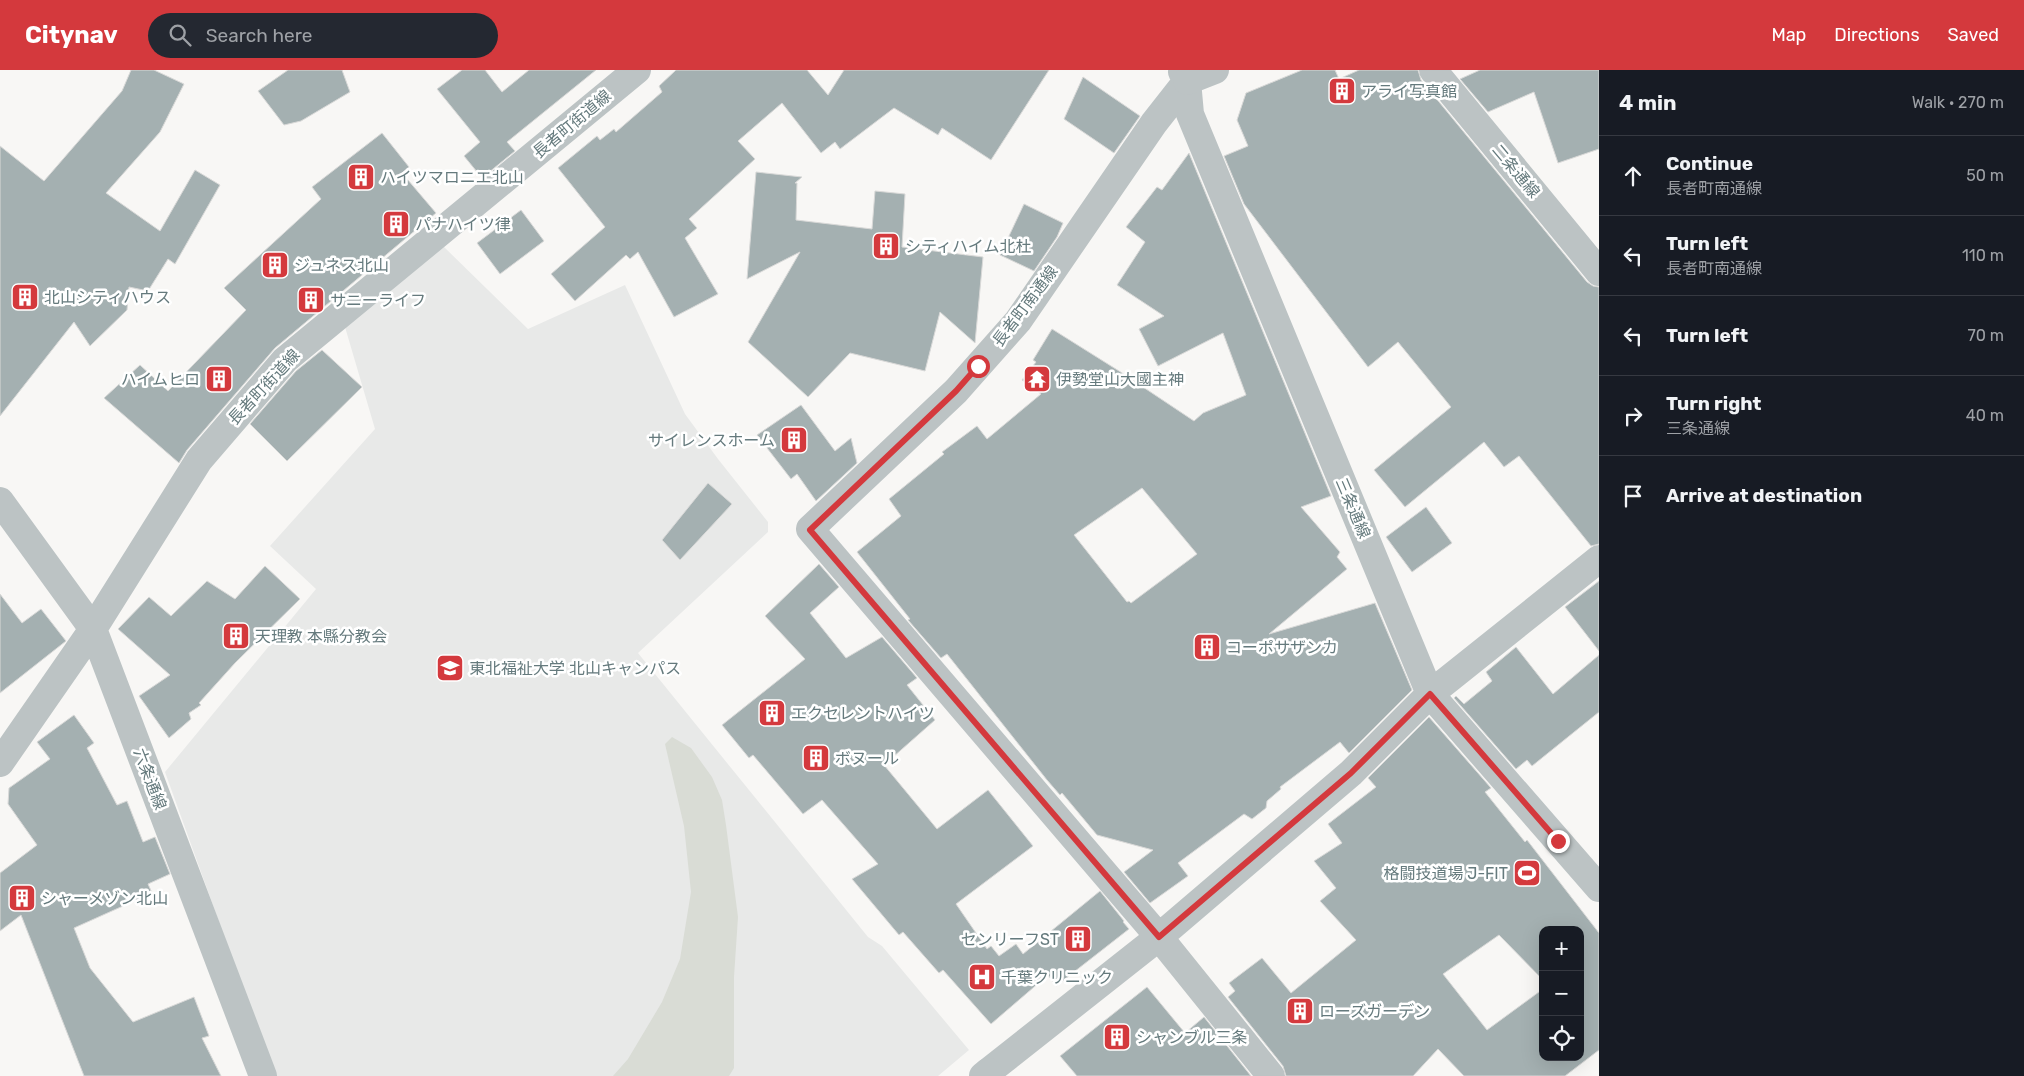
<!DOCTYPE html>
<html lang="en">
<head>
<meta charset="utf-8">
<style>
	body { margin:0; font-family:Rubik,"Noto Sans JP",sans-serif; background:#242831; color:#f1f3f6 }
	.controls { position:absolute; right:15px; bottom:15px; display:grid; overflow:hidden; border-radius:10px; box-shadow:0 5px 20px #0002 }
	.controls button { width:45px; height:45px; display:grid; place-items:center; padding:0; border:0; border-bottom:1px solid #363941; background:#171b24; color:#f1f3f6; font:25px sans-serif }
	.stop { position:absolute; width:15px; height:15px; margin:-11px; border:4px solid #d4393d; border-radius:50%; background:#fff }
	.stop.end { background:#d4393d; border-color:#fff; box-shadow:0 1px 5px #0008 }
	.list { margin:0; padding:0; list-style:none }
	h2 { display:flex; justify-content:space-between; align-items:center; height:65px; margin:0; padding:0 20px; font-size:21px }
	h2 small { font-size:16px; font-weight:400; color:#9ea1a6 }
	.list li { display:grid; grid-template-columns:32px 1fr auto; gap:15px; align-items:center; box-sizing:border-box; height:80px; padding:0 20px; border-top:1px solid #363941 }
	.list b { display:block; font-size:19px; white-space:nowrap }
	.list p { margin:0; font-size:16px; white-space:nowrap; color:#9ea1a6 }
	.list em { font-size:16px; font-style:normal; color:#9ea1a6 }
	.icon { flex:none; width:28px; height:28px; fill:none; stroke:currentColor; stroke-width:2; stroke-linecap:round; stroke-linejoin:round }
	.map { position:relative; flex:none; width:1599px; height:1006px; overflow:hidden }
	header { display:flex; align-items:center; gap:30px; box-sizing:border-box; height:70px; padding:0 25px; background:#d4393d; color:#fff }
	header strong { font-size:24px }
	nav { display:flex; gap:28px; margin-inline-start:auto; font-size:18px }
	.search { width:350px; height:45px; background:#242831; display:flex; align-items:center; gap:12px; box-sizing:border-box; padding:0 18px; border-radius:28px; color:#9ea1a6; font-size:19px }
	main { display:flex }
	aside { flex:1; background:#171b24 }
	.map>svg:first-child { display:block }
</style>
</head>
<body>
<header>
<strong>Citynav</strong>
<div class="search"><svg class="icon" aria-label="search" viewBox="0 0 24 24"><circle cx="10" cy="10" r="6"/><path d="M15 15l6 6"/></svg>Search here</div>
<nav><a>Map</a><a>Directions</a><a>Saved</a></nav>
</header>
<main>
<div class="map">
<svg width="1599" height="1006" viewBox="0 0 1599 1006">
	<rect width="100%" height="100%" fill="#f8f7f5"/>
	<path fill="#e8e9e8" d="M 443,176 L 528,259 L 625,215 L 685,344 L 718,389 L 768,452 L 768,462 L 638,583 L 868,867 L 882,876 L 969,980 L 938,1006 L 276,1006 L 269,991 L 165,702 L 316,519 L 270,476 L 375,359 L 345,257 Z"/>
	<path fill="#d9dcd5" d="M 672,667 L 691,678 L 712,707 L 722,730 L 726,755 L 738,847 L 734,907 L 734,998 L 729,1006 L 613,1006 L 628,989 L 662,932 L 680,889 L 691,822 L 684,756 L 665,674 Z"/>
	<path fill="#a4b0b1" stroke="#d9d9d8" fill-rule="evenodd" d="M 131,0 L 154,0 L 184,14 L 160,62 L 106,123 L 160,161 L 195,100 L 220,115 L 175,194 L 168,189 L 148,221 L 129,217 L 127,240 L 90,276 L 74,252 L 0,346 L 0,76 L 44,111 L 122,21 Z
		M 288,0 L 342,0 L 350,22 L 301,51 L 284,55 L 258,21 Z
		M 462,0 L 485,0 L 502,22 L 529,0 L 596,0 L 507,72 L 515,81 L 482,108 L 464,86 L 480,72 L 437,19 Z
		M 676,0 L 807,0 L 828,25 L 844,0 L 1049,0 L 991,90 L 942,58 L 938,65 L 894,38 L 840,79 L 835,72 L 821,83 L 782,33 L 738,71 L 755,89 L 689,149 L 697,158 L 685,168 L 718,224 L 674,247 L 638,182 L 630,189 L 626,185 L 575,231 L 551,204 L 605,157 L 558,98 L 597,66 L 600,70 L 614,59 L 616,62 L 662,22 L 659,16 Z
		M 1302,0 L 1335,0 L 1339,9 L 1359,0 L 1418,0 L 1421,10 L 1587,212 L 1593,216 L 1599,217 L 1599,474 L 1591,476 L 1519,386 L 1504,397 L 1484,372 L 1405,437 L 1374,400 L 1451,337 L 1398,272 L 1368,297 L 1244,134 L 1224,86 L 1248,76 L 1237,50 L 1246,23 Z
		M 1480,0 L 1599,0 L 1599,79 L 1558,93 L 1534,22 L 1488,42 L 1460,9 Z
		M 1083,7 L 1140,46 L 1114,83 L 1064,49 Z
		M 382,63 L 409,97 L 402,103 L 436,143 L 275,278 L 187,380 L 179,393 L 104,328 L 140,295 L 168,321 L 246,240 L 224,218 L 321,129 L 312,117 Z
		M 1189,83 L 1331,426 L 1301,437 L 1340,482 L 1337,487 L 1347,499 L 1269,564 L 1375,533 L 1412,620 L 1349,683 L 1340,672 L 1280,717 L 1281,719 L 1267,731 L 1266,738 L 1252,749 L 1244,744 L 1178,793 L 1188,806 L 1150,833 L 1124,802 L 1153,780 L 1097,765 L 1062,723 L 1060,725 L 1047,710 L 947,584 L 941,588 L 908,550 L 910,549 L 857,482 L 901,446 L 889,429 L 944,384 L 942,382 L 977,356 L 987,369 L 1041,324 L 1022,310 L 1036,292 L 1033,290 L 1052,259 L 1119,301 L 1194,351 L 1203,343 L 1246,325 L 1223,263 L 1158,296 L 1139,259 L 1164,246 L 1117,215 L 1145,172 L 1126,157 L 1157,117 L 1162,120 ZM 1142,418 L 1197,484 L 1131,533 L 1129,531 L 1127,532 L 1074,465 Z
		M 756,102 L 802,107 L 795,113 L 797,113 L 796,150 L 872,159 L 875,121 L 905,124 L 902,177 L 983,187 L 975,273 L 940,242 L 925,301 L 850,283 L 808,327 L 748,272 L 800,182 L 747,209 Z
		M 1024,134 L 1063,153 L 1057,167 L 1034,201 L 1000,185 Z
		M 521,140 L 544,171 L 500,204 L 477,173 Z
		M 322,280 L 362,317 L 287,391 L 250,354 L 296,301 Z
		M 801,335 L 835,381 L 851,368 L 857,393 L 816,431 L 797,404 L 791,409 L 757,365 Z
		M 708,413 L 732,434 L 680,490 L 662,470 Z
		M 1426,437 L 1452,473 L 1412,502 L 1386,467 Z
		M 819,494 L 839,517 L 810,543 L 846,588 L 882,567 L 917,608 L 907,615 L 935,650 L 884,695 L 937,759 L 988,720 L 1033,776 L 956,834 L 987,879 L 991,876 L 999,886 L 1016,874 L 1023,884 L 1100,821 L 1124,851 L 1123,852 L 1129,859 L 1056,916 L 1048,905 L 991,954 L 943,900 L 939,903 L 903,862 L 899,865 L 852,809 L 878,794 L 822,730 L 803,744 L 753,685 L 749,688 L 722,655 L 805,589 L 765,546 Z
		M 265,496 L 300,529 L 235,593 L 199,633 L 201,635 L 189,643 L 191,649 L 169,668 L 139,626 L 170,605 L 118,559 L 149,527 L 171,546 L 207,511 L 235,529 Z
		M 1599,511 L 1599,581 L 1565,537 Z
		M 0,524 L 22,553 L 41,539 L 66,571 L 0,623 Z
		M 1516,577 L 1553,624 L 1599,585 L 1599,642 L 1532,696 L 1527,690 L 1516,699 L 1454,628 L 1456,626 L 1464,634 L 1492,611 L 1486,602 Z
		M 74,645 L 94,673 L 87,678 L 117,735 L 127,731 L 143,772 L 155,767 L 170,804 L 148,814 L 152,823 L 74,858 L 90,898 L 133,952 L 194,927 L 209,966 L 202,968 L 221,1006 L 84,1006 L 21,845 L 0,861 L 0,803 L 37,775 L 8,734 L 9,718 L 50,689 L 37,672 Z
		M 1429,647 L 1491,718 L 1485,722 L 1525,772 L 1527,770 L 1599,863 L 1599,980 L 1565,1006 L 1464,1006 L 1438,979 L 1413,1006 L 1286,1006 L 1283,996 L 1228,927 L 1235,921 L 1229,913 L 1262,888 L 1291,923 L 1356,870 L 1320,831 L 1336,818 L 1314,791 L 1342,773 L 1328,754 L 1376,717 L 1368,708 ZM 1543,860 L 1580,860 L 1580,987 L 1543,987 L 1543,919 L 1487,960 L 1443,904 L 1499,865 L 1543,910 Z
		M 1147,917 L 1185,963 L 1204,947 L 1251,1006 L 1077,1006 L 1060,986 Z"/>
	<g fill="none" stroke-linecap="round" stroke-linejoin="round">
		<path stroke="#bcc3c4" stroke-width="28" d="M 1433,0 L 1599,202
			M 1182,2 L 1187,11 L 1190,44 L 1430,624 L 1599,818
			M 1187,11 L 1154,53 L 1018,251 L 956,321 L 810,459 L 1159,867 L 1271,1006
			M 0,431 L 93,559 L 263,1006
			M 0,693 L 93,559 L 199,390 L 285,290 L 637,0
			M 988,1002 L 1159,867 L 1351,703 L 1430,624 L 1599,489"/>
		<path stroke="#bcc3c4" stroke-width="28" d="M 1187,11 L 1215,0
			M 983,1006 L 988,1002"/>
	</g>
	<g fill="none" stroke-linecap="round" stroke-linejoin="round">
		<path stroke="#d4393d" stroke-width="6" d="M 978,296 L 956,321 L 810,460 L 1159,867 L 1351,703 L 1430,624 L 1558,771"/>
	</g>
	<defs>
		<g id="building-square" transform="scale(1.4375)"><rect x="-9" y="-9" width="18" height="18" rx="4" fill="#d4393d" stroke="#fff"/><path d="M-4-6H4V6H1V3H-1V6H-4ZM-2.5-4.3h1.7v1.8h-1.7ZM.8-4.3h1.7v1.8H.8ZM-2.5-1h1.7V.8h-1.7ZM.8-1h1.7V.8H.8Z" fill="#fff"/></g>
		<g id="temple-square" transform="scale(1.4375)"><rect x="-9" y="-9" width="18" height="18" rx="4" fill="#d4393d" stroke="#fff"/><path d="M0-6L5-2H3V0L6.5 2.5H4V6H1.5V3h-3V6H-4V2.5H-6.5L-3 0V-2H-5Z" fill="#fff"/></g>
		<g id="university-square" transform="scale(1.4375)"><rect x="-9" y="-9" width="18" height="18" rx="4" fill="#d4393d" stroke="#fff"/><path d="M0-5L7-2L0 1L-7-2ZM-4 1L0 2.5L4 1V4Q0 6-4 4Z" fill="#fff"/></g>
		<g id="stadium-square" transform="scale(1.4375)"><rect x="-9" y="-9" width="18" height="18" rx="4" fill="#d4393d" stroke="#fff"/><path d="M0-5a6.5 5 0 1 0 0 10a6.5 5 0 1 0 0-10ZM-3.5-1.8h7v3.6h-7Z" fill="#fff"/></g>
		<g id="hospital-square" transform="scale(1.4375)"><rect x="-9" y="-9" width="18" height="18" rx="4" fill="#d4393d" stroke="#fff"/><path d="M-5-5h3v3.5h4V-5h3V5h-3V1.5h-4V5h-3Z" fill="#fff"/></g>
	</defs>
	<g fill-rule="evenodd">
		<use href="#building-square" x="1342" y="21"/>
		<use href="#building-square" x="361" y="107"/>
		<use href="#building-square" x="396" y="154"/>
		<use href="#building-square" x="886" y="176"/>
		<use href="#building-square" x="275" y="195"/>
		<use href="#building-square" x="25" y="227"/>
		<use href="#building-square" x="311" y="230"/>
		<use href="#building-square" x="219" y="309"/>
		<use href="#temple-square" x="1037" y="309"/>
		<use href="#building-square" x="794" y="370"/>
		<use href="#building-square" x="236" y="566"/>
		<use href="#building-square" x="1207" y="577"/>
		<use href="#university-square" x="450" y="598"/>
		<use href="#building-square" x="772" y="643"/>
		<use href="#building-square" x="816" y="688"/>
		<use href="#stadium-square" x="1527" y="803"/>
		<use href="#building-square" x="22" y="828"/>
		<use href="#building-square" x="1078" y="869"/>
		<use href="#hospital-square" x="982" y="907"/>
		<use href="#building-square" x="1300" y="941"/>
		<use href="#building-square" x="1117" y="967"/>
	</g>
	<g text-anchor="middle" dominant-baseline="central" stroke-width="5" stroke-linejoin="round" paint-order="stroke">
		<g font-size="16" fill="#657a7d" stroke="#fff" text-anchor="start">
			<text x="1361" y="21">アライ写真館</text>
			<text x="380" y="107">ハイツマロニエ北山</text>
			<text x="415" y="154">パナハイツ律</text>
			<text x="905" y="176">シティハイム北杜</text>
			<text x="294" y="195">ジュネス北山</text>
			<text x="44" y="227">北山シティハウス</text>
			<text x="330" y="230">サニーライフ</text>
			<text x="200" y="309" text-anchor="end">ハイムヒロ</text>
			<text x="1056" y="309">伊勢堂山大國主神</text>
			<text x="775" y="370" text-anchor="end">サイレンスホーム</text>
			<text x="255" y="566">天理教 本縣分教会</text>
			<text x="1226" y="577">コーポサザンカ</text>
			<text x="469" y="598">東北福祉大学 北山キャンパス</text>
			<text x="791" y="643">エクセレントハイツ</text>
			<text x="835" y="688">ボヌール</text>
			<text x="1508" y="803" text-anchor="end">格闘技道場 J-FIT</text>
			<text x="41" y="828">シャーメゾン北山</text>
			<text x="1059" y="869" text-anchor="end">センリーフST</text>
			<text x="1001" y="907">千葉クリニック</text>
			<text x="1319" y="941">ローズガーデン</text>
			<text x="1136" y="967">シャンブル三条</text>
		</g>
		<g font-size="16" fill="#657a7d" stroke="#fff">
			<text transform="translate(572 54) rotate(-40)">長者町街道線</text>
			<text transform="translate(1516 101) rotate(50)">二条通線</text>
			<text transform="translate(1025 236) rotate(-53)">長者町南通線</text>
			<text transform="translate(264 317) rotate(-47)">長者町街道線</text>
			<text transform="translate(1353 438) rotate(67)">三条通線</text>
			<text transform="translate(150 709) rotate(69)">六条通線</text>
		</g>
	</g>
</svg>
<div class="controls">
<button>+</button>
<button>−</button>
<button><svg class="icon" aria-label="locate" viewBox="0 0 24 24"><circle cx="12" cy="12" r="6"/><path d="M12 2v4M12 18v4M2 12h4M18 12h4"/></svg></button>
</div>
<div class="stop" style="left:978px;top:296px"></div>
<div class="stop end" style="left:1558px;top:771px"></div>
</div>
<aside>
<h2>4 min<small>Walk · 270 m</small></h2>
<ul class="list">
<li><svg class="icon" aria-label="ahead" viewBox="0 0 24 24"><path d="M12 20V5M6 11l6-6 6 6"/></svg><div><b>Continue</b><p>長者町南通線</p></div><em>50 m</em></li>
<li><svg class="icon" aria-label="left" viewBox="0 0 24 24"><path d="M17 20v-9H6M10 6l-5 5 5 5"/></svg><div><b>Turn left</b><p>長者町南通線</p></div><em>110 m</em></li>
<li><svg class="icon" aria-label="left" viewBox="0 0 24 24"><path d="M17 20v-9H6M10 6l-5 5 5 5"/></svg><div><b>Turn left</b></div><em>70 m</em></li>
<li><svg class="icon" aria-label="right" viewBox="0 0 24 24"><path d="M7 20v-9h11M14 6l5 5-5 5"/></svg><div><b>Turn right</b><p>三条通線</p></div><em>40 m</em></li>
<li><svg class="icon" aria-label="arrive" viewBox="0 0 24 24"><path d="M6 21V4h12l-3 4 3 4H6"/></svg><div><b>Arrive at destination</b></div></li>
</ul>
</aside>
</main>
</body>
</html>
